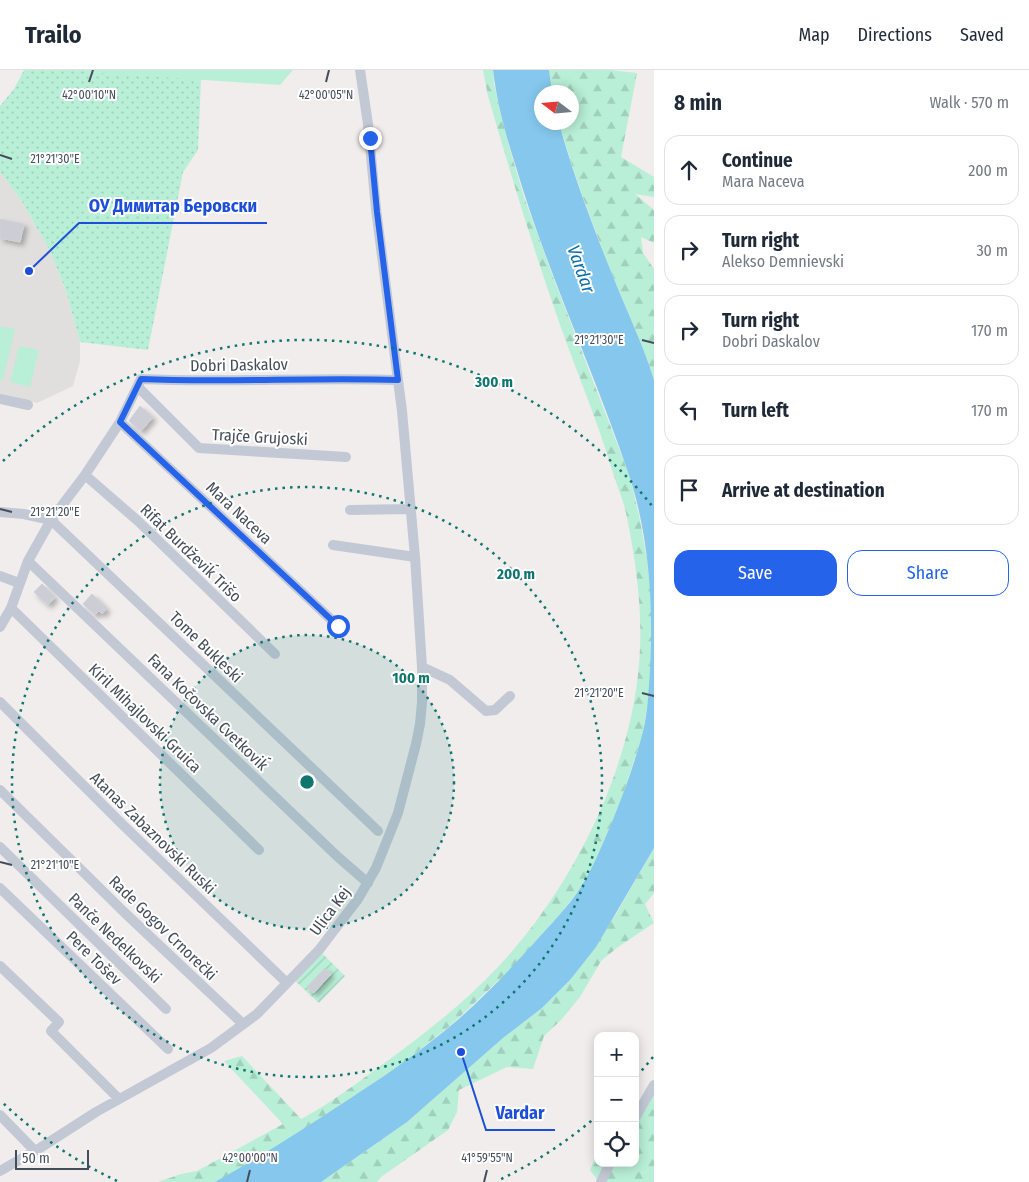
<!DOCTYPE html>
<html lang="en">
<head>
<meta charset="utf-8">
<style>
	body { margin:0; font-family:"Fira Sans Condensed",sans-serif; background:#f6f6f7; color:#1f2937 }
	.controls { position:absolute; right:15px; bottom:15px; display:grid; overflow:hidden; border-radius:10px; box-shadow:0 2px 12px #0003 }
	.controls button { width:45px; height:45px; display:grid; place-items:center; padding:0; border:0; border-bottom:1px solid #e0e1e3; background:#fff; color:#1f2937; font:25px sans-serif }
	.compass { position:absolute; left:534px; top:15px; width:45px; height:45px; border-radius:50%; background:#fff; box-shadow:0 2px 12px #0003; rotate:286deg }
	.scale { position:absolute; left:15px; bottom:12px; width:74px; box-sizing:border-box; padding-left:5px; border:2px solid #454d5a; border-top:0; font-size:14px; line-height:18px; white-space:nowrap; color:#454d5a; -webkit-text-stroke:4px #fff; paint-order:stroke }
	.stop { position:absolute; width:15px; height:15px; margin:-11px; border:4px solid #2563eb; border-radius:50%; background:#fff }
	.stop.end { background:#2563eb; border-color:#fff; box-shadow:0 1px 5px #0008 }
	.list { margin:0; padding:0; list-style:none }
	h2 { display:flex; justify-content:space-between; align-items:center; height:65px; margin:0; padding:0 20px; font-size:21px }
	h2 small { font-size:16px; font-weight:400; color:#747a83 }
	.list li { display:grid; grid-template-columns:32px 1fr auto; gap:15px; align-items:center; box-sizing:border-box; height:70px; margin:0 10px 10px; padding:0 10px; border:1px solid #e0e1e3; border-radius:15px }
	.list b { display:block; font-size:19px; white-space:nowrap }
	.list p { margin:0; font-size:16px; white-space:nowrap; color:#747a83 }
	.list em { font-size:16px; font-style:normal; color:#747a83 }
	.actions { display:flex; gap:10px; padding:15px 20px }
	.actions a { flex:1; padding:11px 0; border:1px solid #2563eb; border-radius:15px; text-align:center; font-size:18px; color:#2563eb }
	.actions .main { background:#2563eb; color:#fff }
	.icon { flex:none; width:28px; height:28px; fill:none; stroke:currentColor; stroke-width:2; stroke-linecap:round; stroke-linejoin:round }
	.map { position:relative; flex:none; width:654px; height:1112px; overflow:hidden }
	header { display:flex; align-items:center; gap:30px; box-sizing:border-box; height:70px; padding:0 25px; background:#fff; border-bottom:1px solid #e0e1e3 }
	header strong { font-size:24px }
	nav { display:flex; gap:28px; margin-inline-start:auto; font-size:18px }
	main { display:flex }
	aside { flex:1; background:#fff }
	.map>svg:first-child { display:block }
</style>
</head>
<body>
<header>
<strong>Trailo</strong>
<nav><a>Map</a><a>Directions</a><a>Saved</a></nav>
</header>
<main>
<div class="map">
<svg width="654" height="1112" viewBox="0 0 654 1112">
	<defs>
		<pattern id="grass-dots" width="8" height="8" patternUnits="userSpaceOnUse" patternTransform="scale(1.25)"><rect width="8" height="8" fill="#b9efd7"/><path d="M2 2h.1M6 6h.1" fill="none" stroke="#a0cfbb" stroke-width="1.8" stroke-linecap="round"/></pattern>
		<pattern id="forest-firs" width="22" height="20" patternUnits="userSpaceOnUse" patternTransform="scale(1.25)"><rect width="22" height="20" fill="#b9efd7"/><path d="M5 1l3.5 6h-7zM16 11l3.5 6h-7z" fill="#a0cfbb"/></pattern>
		<pattern id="garden-furrows" width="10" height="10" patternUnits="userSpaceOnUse" patternTransform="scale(1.25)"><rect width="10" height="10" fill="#b9efd7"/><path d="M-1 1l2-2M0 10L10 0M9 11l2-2" fill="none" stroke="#a0cfbb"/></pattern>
		<filter id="shadow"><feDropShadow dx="3.5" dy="3.5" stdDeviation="2.5" flood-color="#0004"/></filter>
	</defs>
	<rect width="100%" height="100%" fill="#f0edec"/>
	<path fill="#e1dede" d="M 0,102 L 21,130 L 50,181 L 66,221 L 80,272 L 80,291 L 73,316 L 37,333 L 0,324 Z"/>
	<path fill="url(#grass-dots)" d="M 24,0 L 86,0 L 89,2 L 201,9 L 198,80 L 183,102 L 148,280 L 80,272 L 66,221 L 50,181 L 21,130 L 0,102 L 0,36 L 14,19 Z"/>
	<path fill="url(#forest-firs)" d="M 483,0 L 493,0 L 494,14 L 509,76 L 524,127 L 555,212 L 630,407 L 640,450 L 647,489 L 652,539 L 652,589 L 648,632 L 642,667 L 618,739 L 593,796 L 580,819 L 560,844 L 513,897 L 451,955 L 403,993 L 360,1022 L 263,1086 L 215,1112 L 158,1112 L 181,1104 L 197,1101 L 283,1054 L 224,991 L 242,986 L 301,1049 C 333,1032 361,1010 390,989 C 428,961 465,932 498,897 C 575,815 636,691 640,578 C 642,533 635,486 626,443 C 623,429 617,416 613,403 C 598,352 577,303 559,252 C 533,178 510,102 488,26 Z
		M 549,0 L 610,0 L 637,3 L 621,87 L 654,107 L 654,127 L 635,124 L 654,140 L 654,173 L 641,167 L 643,183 L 654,199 L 654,310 C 644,277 629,246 616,214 C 596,164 577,114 562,63 L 559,53 L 572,52 L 572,22 L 552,22 Z
		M 654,778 L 654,823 L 645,834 L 654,853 L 618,877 L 601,891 L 580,927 L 561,950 L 544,966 L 533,999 L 507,997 L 459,1020 L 457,1042 L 448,1060 L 381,1107 L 377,1112 L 321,1112 L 407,1052 L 503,968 L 542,938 L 570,910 L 616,844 Z
		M 654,1021 L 654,1112 L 599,1112 L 590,1100 L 598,1081 L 598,1093 L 635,1093 L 635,1054 Z"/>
	<path fill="#b9efd7" d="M 86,0 L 293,0 L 280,15 L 88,2 Z
		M 0,256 L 15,259 L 3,310 L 0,310 Z
		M 19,276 L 39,280 L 30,317 L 10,312 Z"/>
	<path fill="url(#garden-furrows)" d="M 319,880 L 345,906 L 319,933 L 292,908 Z"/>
	<path fill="#85c7ed" d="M 493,0 L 549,0 L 552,22 L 542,22 L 542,52 L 559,53 C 574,108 595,162 616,214 C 629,246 644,277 654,310 L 654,778 L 596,877 L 570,910 L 542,938 L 503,968 L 407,1052 L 321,1112 L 215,1112 C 258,1088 299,1062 340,1035 C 372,1014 403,994 433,970 C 470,942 503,907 534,873 C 550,855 568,837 581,817 C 593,798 601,777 610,757 C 622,728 633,698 641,669 C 646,652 648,633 649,616 C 654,547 651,471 629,405 C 594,301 547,202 516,97 C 506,66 497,33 493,0 Z"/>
	<path fill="#cccdd5" stroke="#d0d1d9" filter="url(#shadow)" d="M 0,149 L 24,154 L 20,172 L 0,168 Z
		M 140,336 L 153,347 L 141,361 L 129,351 Z
		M 42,514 L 55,527 L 48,535 L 34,522 Z
		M 92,524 L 107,539 L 102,544 L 99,541 L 95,545 L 83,534 Z
		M 325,898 L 331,904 L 314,923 L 307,917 Z"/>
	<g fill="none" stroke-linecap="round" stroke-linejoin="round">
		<path stroke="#c2c9d5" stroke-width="10" d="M 138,317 L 199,378 L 346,387
			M 0,329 L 28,335
			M 120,352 L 338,556
			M 85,405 L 138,451 L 275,584
			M 350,440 L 410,439
			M 0,442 L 24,444 L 51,450 L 378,761
			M 333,475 L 415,487
			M 28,491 L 338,787 L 368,813
			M 0,506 L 19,513
			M 11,538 L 259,780
			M 0,557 L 11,538 L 28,491 L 51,450 L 85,405 L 120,352 L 141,309 C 227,313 312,307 398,310
			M 422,597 L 450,610 L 486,641 L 495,640 L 510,626
			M 0,632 L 123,755 L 287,913
			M 0,720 L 125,843 L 243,954
			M 0,777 L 166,939
			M 0,818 L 168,979
			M 0,896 L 59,952 L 51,961 L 119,1029
			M 0,1045 L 35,1081
			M 635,1048 L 654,1015
			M 0,1101 L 40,1078 L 96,1042 L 211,978 L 257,944 L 319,880 L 358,829 L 376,798 L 398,743 L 416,674 L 420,654 L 422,632 L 422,597 L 415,487 L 402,341 L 376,139 L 368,54 L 360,0
			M 601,1112 L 610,1093"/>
	</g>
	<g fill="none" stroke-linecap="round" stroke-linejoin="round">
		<path stroke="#2563eb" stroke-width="6" d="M 338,556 L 120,352 L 141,309 C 227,313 312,307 398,310 L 377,142 L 370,68"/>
	</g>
	<path fill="none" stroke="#454d5a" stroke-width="2" d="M 89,12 L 93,0M 326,12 L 329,0M 0,85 L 12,89M 642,270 L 654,273M 0,439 L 12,442M 642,623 L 654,626M 0,792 L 12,795M 247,1112 L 250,1100M 484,1112 L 487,1100"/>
	<circle cx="307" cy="712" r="147" fill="#0f766e" fill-opacity=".12"/>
	<g fill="none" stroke="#0f766e" stroke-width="2.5" stroke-dasharray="2.5 5">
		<circle cx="307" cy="712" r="147"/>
		<circle cx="307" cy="712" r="295"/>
		<path d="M653 987A442 442 0 0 1 635 1008M597 1046A442 442 0 0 1 497 1111M117 1111A442 442 0 0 1 3 1033M3 391A442 442 0 0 1 653 437"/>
	</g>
	<g text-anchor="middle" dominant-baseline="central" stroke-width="4" stroke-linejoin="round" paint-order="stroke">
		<g font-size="16" fill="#454d5a" stroke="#fff">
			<text transform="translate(239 295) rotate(-1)">Dobri Daskalov</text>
			<text transform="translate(260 367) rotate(3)">Trajče Grujoski</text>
			<text transform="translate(239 443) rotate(43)">Mara Naceva</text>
			<text transform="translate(191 483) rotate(44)">Rifat Burdževiḱ Trišo</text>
			<text transform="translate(206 577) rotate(44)">Tome Bukleski</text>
			<text transform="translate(208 642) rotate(44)">Fana Kočovska Cvetkoviḱ</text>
			<text transform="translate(145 648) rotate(44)">Kiril Mihajlovski Gruica</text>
			<text transform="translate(153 763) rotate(44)">Atanas Zabaznovski Ruski</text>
			<text transform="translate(330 841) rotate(-53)">Ulica Kej</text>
			<text transform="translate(163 858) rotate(44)">Rade Gogov Crnorečki</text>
			<text transform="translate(115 868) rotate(44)">Panče Nedelkovski</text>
			<text transform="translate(94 888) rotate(44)">Pere Tošev</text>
		</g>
		<g font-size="18" font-style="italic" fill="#096ea9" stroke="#fff">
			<text transform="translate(581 199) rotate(70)">Vardar</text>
		</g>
	</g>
	<g font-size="12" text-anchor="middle" fill="#454d5a" stroke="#fff" stroke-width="4" stroke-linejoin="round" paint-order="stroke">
		<text x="89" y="29">42°00'10"N</text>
		<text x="326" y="29">42°00'05"N</text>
		<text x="55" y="93">21°21'30"E</text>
		<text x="599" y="274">21°21'30"E</text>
		<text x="55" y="446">21°21'20"E</text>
		<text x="599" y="627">21°21'20"E</text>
		<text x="55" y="799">21°21'10"E</text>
		<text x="250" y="1092">42°00'00"N</text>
		<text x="487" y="1092">41°59'55"N</text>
	</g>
	<circle cx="307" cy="712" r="8" fill="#0f766e" stroke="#fff" stroke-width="2.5"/>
	<g font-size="15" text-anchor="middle" font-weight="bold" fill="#0f766e" stroke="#fff" stroke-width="4" stroke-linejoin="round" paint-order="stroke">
		<text x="494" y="317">300 m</text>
		<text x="516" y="509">200 m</text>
		<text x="411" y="613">100 m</text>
	</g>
	<path fill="none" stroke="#1d4ed8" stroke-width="2" d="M29 201L79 153H267M461 982L486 1060H555"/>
	<g fill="#1d4ed8" stroke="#fff" stroke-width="2">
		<circle cx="29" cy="201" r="5"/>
		<circle cx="461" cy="982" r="5"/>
	</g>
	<g font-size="18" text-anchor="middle" font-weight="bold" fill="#1d4ed8" stroke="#fff" stroke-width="4" stroke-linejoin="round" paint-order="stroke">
		<text x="173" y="142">ОУ Димитар Беровски</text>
		<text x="520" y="1049">Vardar</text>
	</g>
</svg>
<div class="controls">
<button>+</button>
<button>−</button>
<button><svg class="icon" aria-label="locate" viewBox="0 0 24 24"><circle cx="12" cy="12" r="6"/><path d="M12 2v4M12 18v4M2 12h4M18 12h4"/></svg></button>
</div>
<svg class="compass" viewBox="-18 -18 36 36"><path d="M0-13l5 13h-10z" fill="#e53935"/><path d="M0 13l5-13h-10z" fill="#747a83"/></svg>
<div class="scale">50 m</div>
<div class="stop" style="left:338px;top:556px"></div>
<div class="stop end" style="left:370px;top:68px"></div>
</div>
<aside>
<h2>8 min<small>Walk · 570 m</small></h2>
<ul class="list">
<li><svg class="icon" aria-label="ahead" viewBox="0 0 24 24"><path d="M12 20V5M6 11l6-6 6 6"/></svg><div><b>Continue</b><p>Mara Naceva</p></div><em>200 m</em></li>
<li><svg class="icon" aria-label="right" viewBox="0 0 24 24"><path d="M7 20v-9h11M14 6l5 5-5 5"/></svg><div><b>Turn right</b><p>Alekso Demnievski</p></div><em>30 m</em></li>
<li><svg class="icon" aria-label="right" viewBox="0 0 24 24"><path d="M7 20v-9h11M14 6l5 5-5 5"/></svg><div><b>Turn right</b><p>Dobri Daskalov</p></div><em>170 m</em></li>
<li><svg class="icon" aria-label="left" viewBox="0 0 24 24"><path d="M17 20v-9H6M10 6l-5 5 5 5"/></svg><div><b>Turn left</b></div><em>170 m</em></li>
<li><svg class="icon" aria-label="arrive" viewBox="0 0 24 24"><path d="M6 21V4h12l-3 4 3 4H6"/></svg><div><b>Arrive at destination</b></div></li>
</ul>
<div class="actions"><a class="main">Save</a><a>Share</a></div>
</aside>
</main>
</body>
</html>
